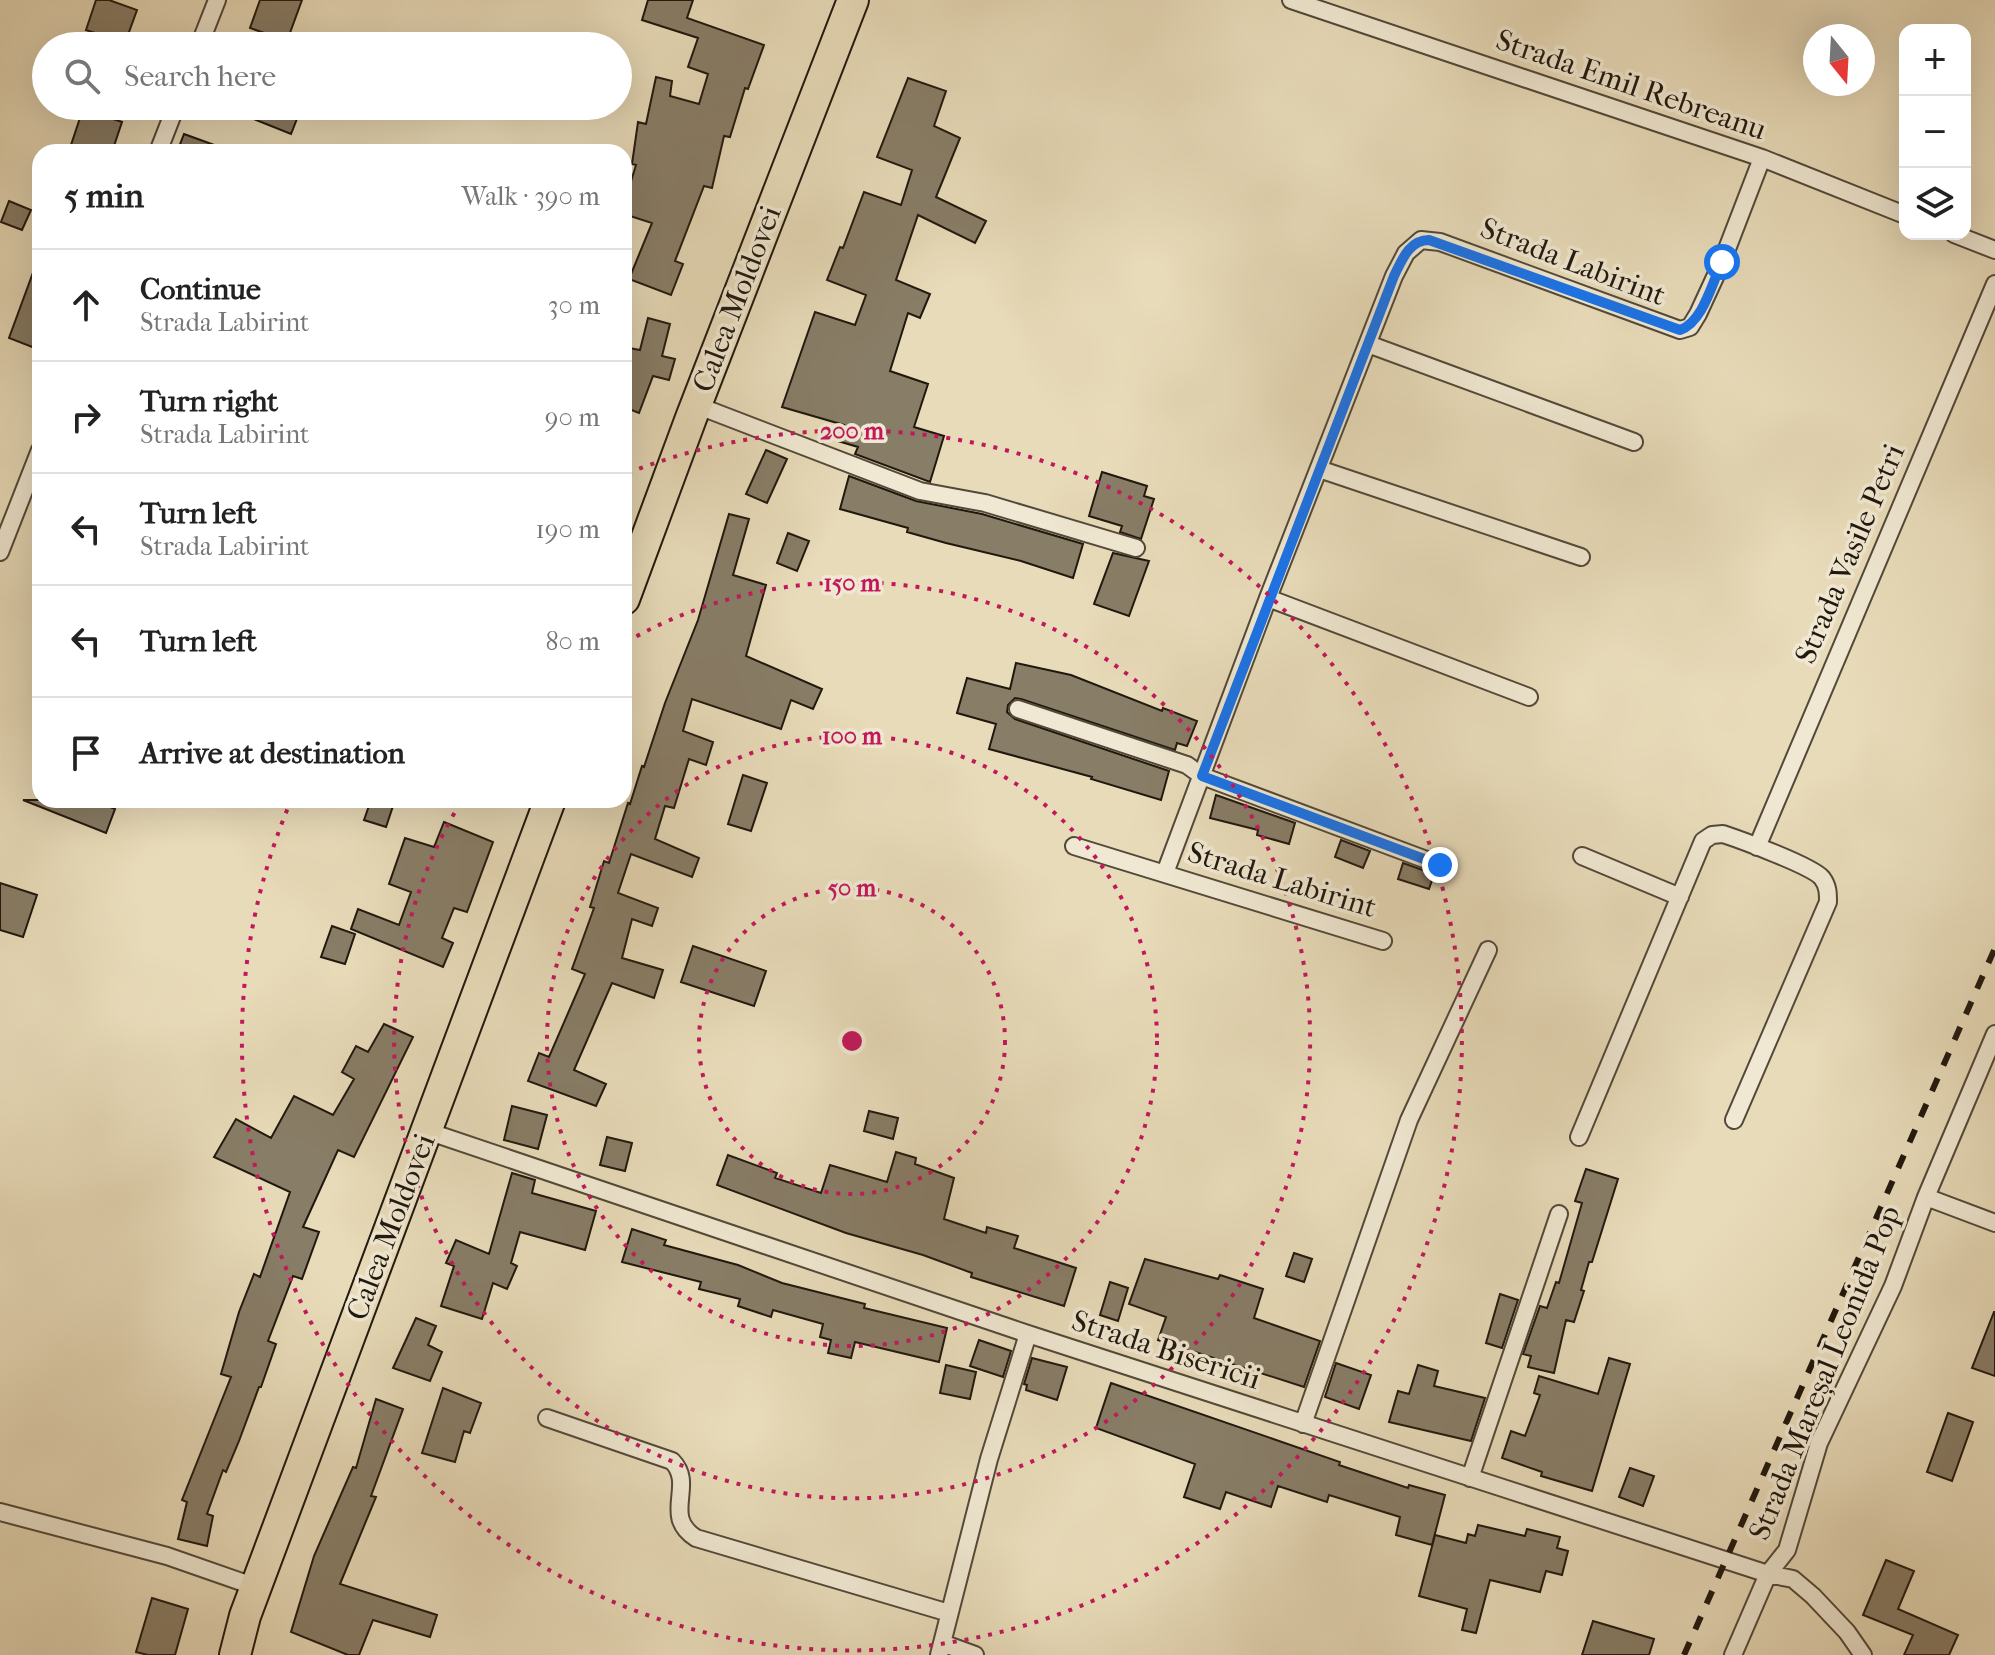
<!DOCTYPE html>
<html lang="en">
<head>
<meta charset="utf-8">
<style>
	body { margin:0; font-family:"IM FELL French Canon",serif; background:#f2f2f2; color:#222 }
	.controls { position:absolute; right:24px; top:24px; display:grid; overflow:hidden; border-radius:16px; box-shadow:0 8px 32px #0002 }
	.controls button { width:72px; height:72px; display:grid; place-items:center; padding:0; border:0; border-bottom:2px solid #e0e0e0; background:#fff; color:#222; font:40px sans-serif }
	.compass { position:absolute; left:1803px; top:24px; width:72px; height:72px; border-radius:50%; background:#fff; box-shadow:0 8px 32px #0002; rotate:162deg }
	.stop { position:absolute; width:24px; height:24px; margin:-18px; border:6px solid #1a73e8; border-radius:50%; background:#fff }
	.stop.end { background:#1a73e8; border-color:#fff; box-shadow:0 2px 8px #0008 }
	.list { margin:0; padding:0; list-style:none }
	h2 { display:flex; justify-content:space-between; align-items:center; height:104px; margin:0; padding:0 32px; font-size:34px }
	h2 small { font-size:26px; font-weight:400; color:#767676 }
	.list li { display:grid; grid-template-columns:52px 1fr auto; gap:24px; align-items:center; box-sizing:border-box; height:112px; padding:0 32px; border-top:2px solid #e0e0e0 }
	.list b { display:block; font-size:30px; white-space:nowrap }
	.list p { margin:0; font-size:26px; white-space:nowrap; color:#767676 }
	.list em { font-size:26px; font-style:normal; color:#767676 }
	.icon { flex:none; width:44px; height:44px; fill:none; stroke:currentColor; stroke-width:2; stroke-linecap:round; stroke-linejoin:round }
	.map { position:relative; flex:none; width:1995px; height:1655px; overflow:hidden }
	.search { position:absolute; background:#fff; box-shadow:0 8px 32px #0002; left:32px; top:32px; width:600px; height:88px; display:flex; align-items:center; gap:20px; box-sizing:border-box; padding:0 28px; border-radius:44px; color:#767676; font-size:30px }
	.panel { position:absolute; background:#fff; box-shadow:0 8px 32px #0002; left:32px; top:144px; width:600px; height:664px; border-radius:24px }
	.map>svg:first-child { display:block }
</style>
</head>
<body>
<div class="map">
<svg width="1995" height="1655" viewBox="0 0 1995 1655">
	<rect width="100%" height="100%" fill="#e8dbb9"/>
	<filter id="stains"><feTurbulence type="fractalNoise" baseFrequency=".0025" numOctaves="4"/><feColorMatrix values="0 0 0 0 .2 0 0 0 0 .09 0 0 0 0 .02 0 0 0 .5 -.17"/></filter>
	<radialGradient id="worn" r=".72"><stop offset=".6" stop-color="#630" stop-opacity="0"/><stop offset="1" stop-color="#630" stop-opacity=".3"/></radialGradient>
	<path fill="#887d67" stroke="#20180e" stroke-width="2" d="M 96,0 L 109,0 L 137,10 L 125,43 L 86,30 Z
		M 260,0 L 302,0 L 287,41 L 250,28 Z
		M 648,0 L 693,0 L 687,18 L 764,45 L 748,89 L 745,88 L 730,137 L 724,136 L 712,188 L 704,186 L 675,261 L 683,264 L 671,295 L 629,279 L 652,223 L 624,214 L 624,204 L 636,165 L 632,164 L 638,122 L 646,124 L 656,77 L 672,81 L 670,96 L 699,104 L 708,74 L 688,67 L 698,38 L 642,20 Z
		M 908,78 L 946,91 L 934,126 L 960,138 L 936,197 L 986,221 L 975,243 L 918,215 L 896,280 L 930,294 L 920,318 L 908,313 L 890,371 L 928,384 L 914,427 L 944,436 L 930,482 L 855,454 L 858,447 L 838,441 L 844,425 L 782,407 L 815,312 L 855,325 L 866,295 L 827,280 L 840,247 L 843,248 L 864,192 L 901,205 L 912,170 L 877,157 Z
		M 221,106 L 302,106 L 291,134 Z
		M 83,109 L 122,122 L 112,152 L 81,152 L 70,148 Z
		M 184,134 L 228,150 L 228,152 L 177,152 Z
		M 9,201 L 31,210 L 22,230 L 1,222 Z
		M 38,259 L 40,259 L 40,350 L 9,338 Z
		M 648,318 L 670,324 L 662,356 L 675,359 L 669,380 L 653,376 L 639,413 L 624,407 L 624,347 L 640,350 Z
		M 766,450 L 787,459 L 767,503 L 746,494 Z
		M 1102,472 L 1147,486 L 1144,496 L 1154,499 L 1141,539 L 1120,532 L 1122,526 L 1089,516 Z
		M 849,476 L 916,501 L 982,514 L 1083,544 L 1073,578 L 1021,561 L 946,543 L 907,532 L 908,528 L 840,509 Z
		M 729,514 L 749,519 L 733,575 L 766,585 L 746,656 L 822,689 L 813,709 L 791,700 L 781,729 L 692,699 L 683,731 L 713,742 L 706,765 L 689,759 L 674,808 L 665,806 L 655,839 L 699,858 L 692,877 L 631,854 L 618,893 L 658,908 L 652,926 L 632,919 L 622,958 L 663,970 L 654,998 L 612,983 L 574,1070 L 606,1084 L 596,1106 L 528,1081 L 539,1053 L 549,1057 L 585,974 L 572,969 L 594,908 L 590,907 L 604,861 L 609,863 L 628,803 L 630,804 L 642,766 L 644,767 L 665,703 L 698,620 Z
		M 788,533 L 809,541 L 797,571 L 777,563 Z
		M 1113,553 L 1149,561 L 1129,616 L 1094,604 Z
		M 1016,663 L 1071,675 L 1162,711 L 1163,708 L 1197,721 L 1187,746 L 1177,743 L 1175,750 L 1021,699 L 1015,698 L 1008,705 L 1007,712 L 1015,719 L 1169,771 L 1161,800 L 1091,779 L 1092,777 L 989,749 L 996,724 L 957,713 L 967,678 L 1010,689 Z
		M 743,775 L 767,783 L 751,831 L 728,824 Z
		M 1216,795 L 1295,823 L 1289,844 L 1257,835 L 1258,830 L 1210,818 Z
		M 23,800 L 93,800 L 115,809 L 106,833 Z
		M 371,800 L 395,800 L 386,827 L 364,820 Z
		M 444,822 L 493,842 L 467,912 L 454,908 L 442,938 L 453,943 L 443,967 L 351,929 L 358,909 L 399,925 L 411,892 L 389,884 L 405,838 L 434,847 Z
		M 1341,840 L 1370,851 L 1363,868 L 1335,857 Z
		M 1403,863 L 1434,874 L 1429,889 L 1398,879 Z
		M 0,883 L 37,895 L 23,937 L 0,930 Z
		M 332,926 L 355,934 L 345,964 L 321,957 Z
		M 693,946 L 766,971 L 754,1006 L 681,982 Z
		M 384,1024 L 413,1037 L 354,1157 L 338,1150 L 303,1227 L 319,1232 L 302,1279 L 293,1276 L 268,1341 L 276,1344 L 261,1387 L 259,1387 L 239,1441 L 226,1472 L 223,1470 L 207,1514 L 213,1516 L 207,1546 L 178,1539 L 187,1502 L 182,1500 L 231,1377 L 221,1374 L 239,1312 L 254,1274 L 260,1277 L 290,1192 L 214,1157 L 236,1119 L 271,1138 L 294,1096 L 333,1115 L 354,1079 L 342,1072 L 356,1046 L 368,1052 Z
		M 512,1106 L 547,1115 L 538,1149 L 504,1140 Z
		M 869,1111 L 898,1118 L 893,1139 L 864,1131 Z
		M 607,1137 L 632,1143 L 625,1171 L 600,1165 Z
		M 896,1152 L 916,1158 L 915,1164 L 954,1178 L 944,1219 L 986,1233 L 987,1227 L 1018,1236 L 1014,1248 L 1076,1268 L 1064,1306 L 971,1277 L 972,1273 L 923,1255 L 846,1233 L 717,1185 L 728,1155 L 777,1173 L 775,1178 L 821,1193 L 830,1165 L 887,1182 Z
		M 1586,1169 L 1618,1179 L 1592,1262 L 1589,1262 L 1581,1290 L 1584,1291 L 1574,1322 L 1566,1320 L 1554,1373 L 1528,1367 L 1531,1356 L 1523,1354 L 1540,1306 L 1547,1308 L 1556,1282 L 1559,1283 L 1582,1203 L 1575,1201 Z
		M 512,1173 L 535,1180 L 532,1193 L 596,1211 L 585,1250 L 520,1232 L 511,1263 L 517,1266 L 507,1289 L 493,1283 L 482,1319 L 441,1306 L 454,1266 L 446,1263 L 456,1240 L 489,1254 Z
		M 632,1229 L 666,1240 L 664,1245 L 738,1265 L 782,1283 L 865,1304 L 864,1308 L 947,1328 L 939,1362 L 855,1342 L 851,1358 L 828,1353 L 831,1340 L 820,1337 L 823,1324 L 773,1310 L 771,1317 L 738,1306 L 740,1299 L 699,1289 L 701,1282 L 622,1262 Z
		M 1294,1253 L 1312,1259 L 1304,1282 L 1286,1276 Z
		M 1145,1259 L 1218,1279 L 1220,1275 L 1263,1289 L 1254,1318 L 1320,1341 L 1304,1387 L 1158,1340 L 1166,1317 L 1129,1304 Z
		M 1110,1282 L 1128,1288 L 1118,1321 L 1100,1315 Z
		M 1500,1294 L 1518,1300 L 1502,1348 L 1486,1343 Z
		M 1994,1312 L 1995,1312 L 1995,1376 L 1972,1368 Z
		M 416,1318 L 436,1326 L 428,1345 L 442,1352 L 430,1381 L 393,1368 Z
		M 979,1340 L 1011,1351 L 1003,1377 L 970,1366 Z
		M 1032,1358 L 1067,1367 L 1057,1400 L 1026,1390 L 1027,1385 L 1024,1384 Z
		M 1609,1358 L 1630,1364 L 1592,1491 L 1541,1476 L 1542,1472 L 1502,1458 L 1511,1431 L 1525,1436 L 1540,1395 L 1534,1393 L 1539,1376 L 1598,1394 Z
		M 1336,1363 L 1371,1375 L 1359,1409 L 1325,1397 Z
		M 946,1365 L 976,1372 L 970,1399 L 940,1393 Z
		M 1418,1365 L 1438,1371 L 1434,1386 L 1485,1398 L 1471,1441 L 1389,1422 L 1398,1391 L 1409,1394 Z
		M 1111,1383 L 1340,1462 L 1339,1465 L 1408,1488 L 1409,1485 L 1445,1495 L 1432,1545 L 1396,1535 L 1400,1517 L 1329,1495 L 1327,1502 L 1278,1486 L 1271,1507 L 1226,1492 L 1220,1509 L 1184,1497 L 1195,1464 L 1096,1428 Z
		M 443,1388 L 481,1403 L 470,1433 L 464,1431 L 455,1462 L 422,1453 Z
		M 376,1399 L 403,1409 L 371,1496 L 376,1497 L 340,1584 L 437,1615 L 430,1637 L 373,1620 L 359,1655 L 348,1655 L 291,1632 L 314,1556 L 353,1467 L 356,1468 Z
		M 1948,1413 L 1973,1422 L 1952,1481 L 1927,1472 Z
		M 1630,1468 L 1654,1476 L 1643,1506 L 1619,1497 Z
		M 1478,1525 L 1525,1536 L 1527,1529 L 1560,1537 L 1557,1548 L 1568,1551 L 1562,1575 L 1546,1571 L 1540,1592 L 1490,1580 L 1476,1633 L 1462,1630 L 1467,1609 L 1419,1596 L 1435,1535 L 1466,1543 L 1468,1534 L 1475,1536 Z
		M 1886,1560 L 1914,1571 L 1898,1609 L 1958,1635 L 1949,1655 L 1904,1655 L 1913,1635 L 1863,1615 Z
		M 152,1598 L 188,1609 L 175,1655 L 148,1655 L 136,1652 Z
		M 1593,1621 L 1654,1639 L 1649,1655 L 1582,1655 Z"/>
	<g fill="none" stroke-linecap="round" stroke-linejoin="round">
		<g stroke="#524939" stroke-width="20">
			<path id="street" d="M 1291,0 L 1762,158 L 1905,215
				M 199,46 L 217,0
				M 158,152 L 176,106
				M 1954,234 L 1995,250
				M 1368,344 L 1634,442
				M 696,405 L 920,491 L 985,503 L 1136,548
				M 1319,469 L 1581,557
				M 0,552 L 40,450
				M 1268,598 L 1529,697
				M 1018,709 L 1187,765 L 1202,776 L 1440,865
				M 1074,846 L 1383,941
				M 1757,847 L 1995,284
				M 1582,856 L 1680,897
				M 1165,873 L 1268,598 L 1394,276 L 1406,253 L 1421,240 L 1440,242 L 1680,330 L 1690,327 L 1698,314 L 1722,262 L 1762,158
				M 427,1131 L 1028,1334 L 1768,1574 L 1793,1579 L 1813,1596 L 1847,1632 L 1863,1655
				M 1579,1137 L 1703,841 L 1712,835 L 1723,834 C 1741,840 1812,866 1822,878 C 1828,886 1828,893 1828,902 L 1734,1120
				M 1926,1197 L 1995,1223
				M 547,1418 L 672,1461 C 696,1485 661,1516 696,1538 L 949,1613
				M 1303,1424 L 1409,1120 L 1488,950
				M 1470,1478 L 1559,1214
				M 0,1512 L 167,1556 L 256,1587
				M 942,1643 L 975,1655
				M 939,1655 L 989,1459 L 1028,1334
				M 1733,1655 L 1768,1574 L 1787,1550 L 1819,1443 L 1893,1286 L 1926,1197 L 1995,1034"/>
		</g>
		<g stroke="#20180e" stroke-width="34">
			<path id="highway" d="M 624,599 L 691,418 L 853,0
				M 235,1655 L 245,1616 L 550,800"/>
		</g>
		<use href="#street" stroke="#f0e8d2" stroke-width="16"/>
		<use href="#highway" stroke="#e8dbb9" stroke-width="30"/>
		<path stroke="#20180e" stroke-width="6" stroke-dasharray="14 14" stroke-linecap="butt" d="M 1684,1655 L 1995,948"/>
	</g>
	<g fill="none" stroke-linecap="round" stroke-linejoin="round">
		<path stroke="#1a73e8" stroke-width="10" d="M 1440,865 L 1202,776 L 1394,276 C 1402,260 1409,240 1429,240 L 1680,330 C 1703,322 1712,283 1722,262"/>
	</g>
	<g fill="none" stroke="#c2185b" stroke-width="4" stroke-dasharray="4 8">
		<circle cx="852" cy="1041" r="153"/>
		<circle cx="852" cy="1041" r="305"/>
		<path d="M626 642A458 458 0 1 1 461 802"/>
		<path d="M628 473A610 610 0 1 1 290 803"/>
	</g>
	<g text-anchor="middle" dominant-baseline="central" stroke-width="7" stroke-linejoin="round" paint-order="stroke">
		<g font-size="30" fill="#20180e" stroke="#f0e8d2">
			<text transform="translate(1631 85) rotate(19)">Strada Emil Rebreanu</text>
			<text transform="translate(1573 262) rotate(21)">Strada Labirint</text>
			<text transform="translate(737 299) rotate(-69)">Calea Moldovei</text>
			<text transform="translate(1850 554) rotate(-67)">Strada Vasile Petri</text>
			<text transform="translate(1282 880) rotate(17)">Strada Labirint</text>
			<text transform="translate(391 1227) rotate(-69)">Calea Moldovei</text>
			<text transform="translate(1166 1350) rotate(18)">Strada Bisericii</text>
			<text transform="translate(1825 1373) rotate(-68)">Strada Mareșal Leonida Pop</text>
		</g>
	</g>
	<circle cx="852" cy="1041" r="12" fill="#c2185b" stroke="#f0e8d2" stroke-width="4"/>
	<g font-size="24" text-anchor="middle" font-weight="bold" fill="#c2185b" stroke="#f0e8d2" stroke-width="7" stroke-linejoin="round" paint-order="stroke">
		<text x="852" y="439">200 m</text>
		<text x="852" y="591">150 m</text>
		<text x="852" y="744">100 m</text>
		<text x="852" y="896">50 m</text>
	</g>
	<rect width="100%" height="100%" filter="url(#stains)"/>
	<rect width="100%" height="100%" fill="url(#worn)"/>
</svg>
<div class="controls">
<button>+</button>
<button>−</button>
<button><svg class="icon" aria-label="layers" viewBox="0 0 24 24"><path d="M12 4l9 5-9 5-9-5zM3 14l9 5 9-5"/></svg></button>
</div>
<svg class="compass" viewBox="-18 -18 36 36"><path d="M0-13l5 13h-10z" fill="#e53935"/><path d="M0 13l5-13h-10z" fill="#767676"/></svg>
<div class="stop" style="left:1722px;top:262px"></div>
<div class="stop end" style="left:1440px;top:865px"></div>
<div class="search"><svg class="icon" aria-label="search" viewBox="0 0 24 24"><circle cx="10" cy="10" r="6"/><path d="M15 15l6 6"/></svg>Search here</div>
<section class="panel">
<h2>5 min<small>Walk · 390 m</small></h2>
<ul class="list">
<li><svg class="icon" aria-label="ahead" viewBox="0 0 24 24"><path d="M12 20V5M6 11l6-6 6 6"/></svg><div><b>Continue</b><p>Strada Labirint</p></div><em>30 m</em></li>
<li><svg class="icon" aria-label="right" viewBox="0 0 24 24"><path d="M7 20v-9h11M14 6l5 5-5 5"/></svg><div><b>Turn right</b><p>Strada Labirint</p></div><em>90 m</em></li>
<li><svg class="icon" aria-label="left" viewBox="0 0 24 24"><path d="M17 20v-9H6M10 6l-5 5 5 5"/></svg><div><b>Turn left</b><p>Strada Labirint</p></div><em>190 m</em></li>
<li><svg class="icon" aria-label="left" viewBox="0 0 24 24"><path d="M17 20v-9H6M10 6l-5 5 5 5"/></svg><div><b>Turn left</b></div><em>80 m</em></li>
<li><svg class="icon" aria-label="arrive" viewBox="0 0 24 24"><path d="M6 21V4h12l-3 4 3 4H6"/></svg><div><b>Arrive at destination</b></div></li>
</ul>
</section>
</div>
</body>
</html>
